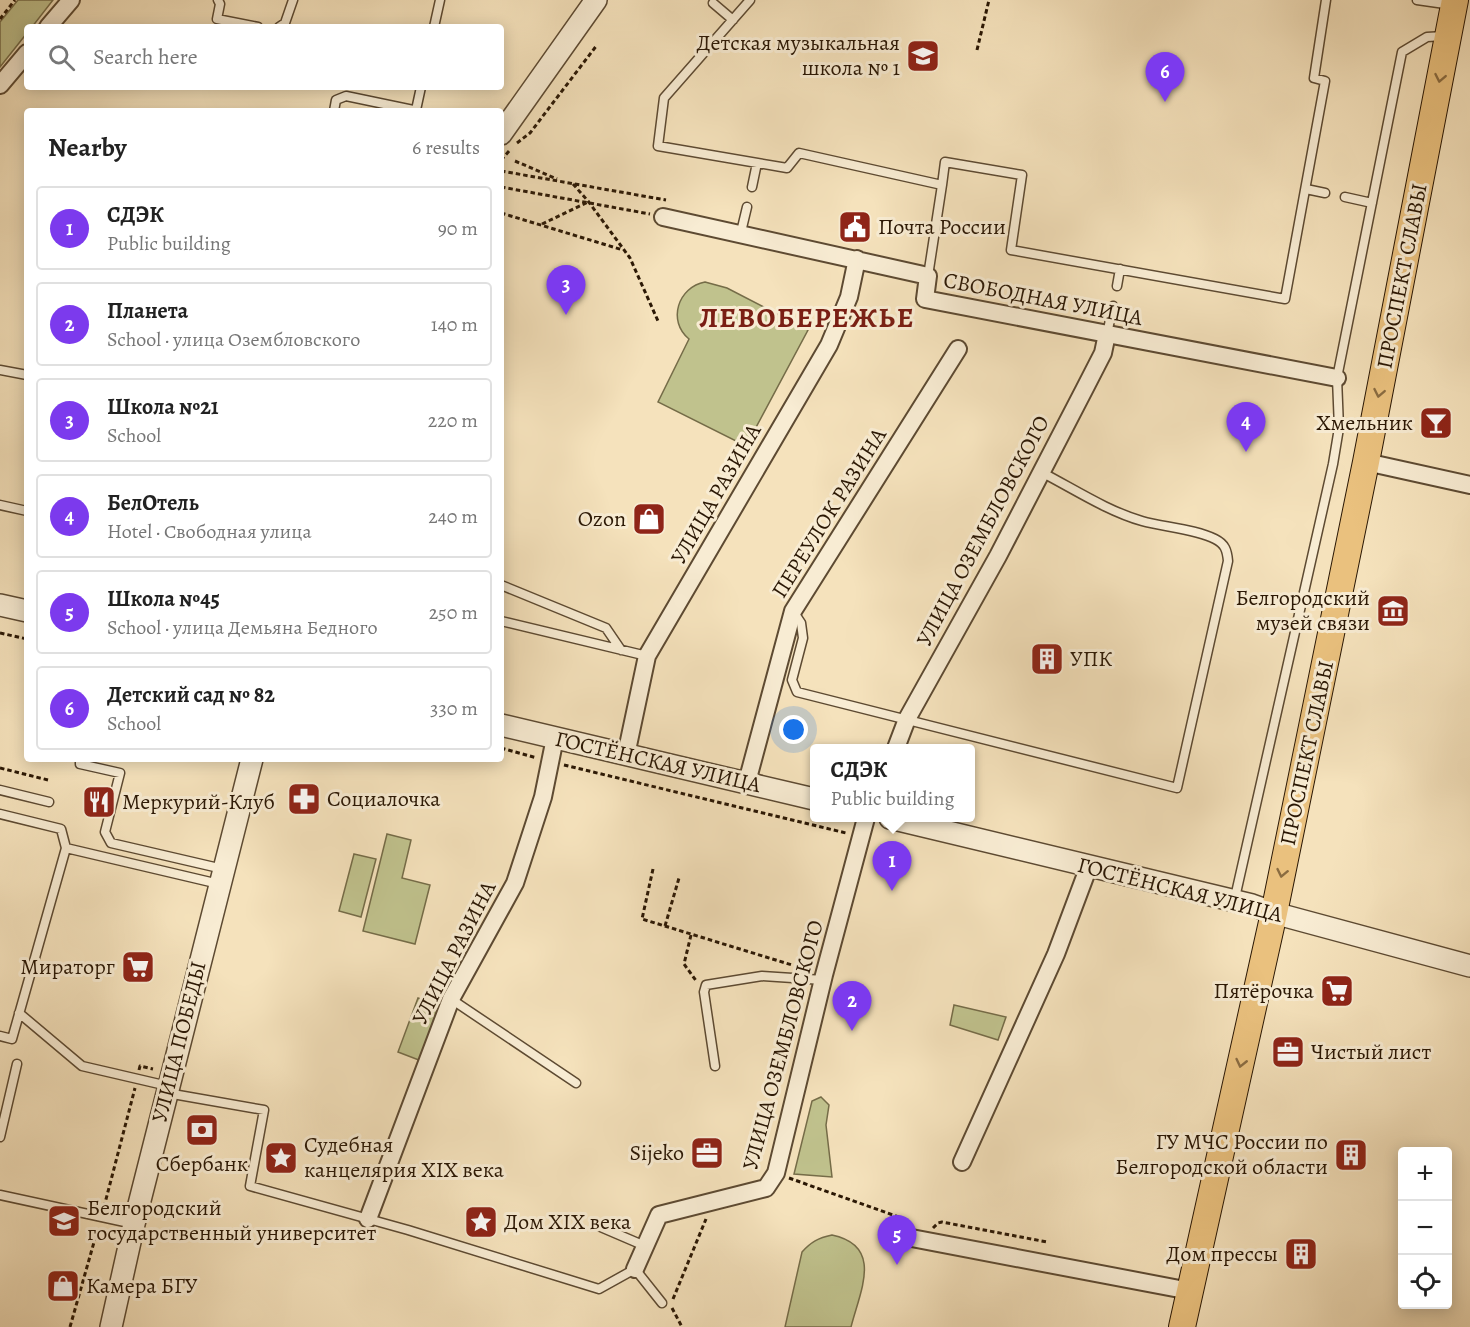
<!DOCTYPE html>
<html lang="en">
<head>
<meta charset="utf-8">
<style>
	body { margin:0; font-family:Alegreya,serif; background:#f2f2f2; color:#222 }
	.controls { position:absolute; right:18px; bottom:18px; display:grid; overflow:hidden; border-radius:6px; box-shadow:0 3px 15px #0003 }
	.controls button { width:54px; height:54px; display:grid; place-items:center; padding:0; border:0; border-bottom:2px solid #e0e0e0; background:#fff; color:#222; font:30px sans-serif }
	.you { position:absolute; left:794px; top:730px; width:21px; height:21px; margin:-15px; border:4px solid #fff; border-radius:50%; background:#1a73e8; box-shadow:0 0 0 9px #1a73e833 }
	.badge { display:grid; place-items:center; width:39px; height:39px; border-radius:50%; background:#7c3aed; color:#fff; font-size:20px; font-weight:700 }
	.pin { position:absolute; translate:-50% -50px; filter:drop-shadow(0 2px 3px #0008) }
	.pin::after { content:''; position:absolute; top:32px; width:21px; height:18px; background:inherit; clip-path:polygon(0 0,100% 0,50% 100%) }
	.popup { position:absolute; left:810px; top:744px; width:165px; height:78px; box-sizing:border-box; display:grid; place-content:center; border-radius:6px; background:#fff; filter:drop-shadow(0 2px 4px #0005); font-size:20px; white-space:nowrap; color:#767676 }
	.popup b { font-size:22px; color:#222 }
	.popup::after { content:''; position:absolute; left:50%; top:100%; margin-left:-12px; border:12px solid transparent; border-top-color:#fff }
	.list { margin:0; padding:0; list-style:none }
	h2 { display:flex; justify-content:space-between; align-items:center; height:78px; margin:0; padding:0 24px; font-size:26px }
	h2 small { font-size:20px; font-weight:400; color:#767676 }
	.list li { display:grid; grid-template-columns:39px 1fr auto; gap:18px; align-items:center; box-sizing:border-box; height:84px; margin:0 12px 12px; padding:0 12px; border:2px solid #e0e0e0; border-radius:6px }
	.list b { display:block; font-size:22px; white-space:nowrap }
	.list p { margin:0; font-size:20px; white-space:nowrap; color:#767676 }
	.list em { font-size:20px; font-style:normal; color:#767676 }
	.icon { flex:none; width:33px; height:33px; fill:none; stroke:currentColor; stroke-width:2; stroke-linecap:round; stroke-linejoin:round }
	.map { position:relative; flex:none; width:1470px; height:1327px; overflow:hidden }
	.search { position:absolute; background:#fff; box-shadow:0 3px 15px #0003; left:24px; top:24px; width:480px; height:66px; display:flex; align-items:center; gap:15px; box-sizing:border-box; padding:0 21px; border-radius:6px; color:#767676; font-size:22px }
	.panel { position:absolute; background:#fff; box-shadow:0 3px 15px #0003; left:24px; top:108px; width:480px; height:654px; border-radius:6px }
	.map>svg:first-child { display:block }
</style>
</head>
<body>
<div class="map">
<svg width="1470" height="1327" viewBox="0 0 1470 1327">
	<rect width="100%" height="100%" fill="#f5e2bc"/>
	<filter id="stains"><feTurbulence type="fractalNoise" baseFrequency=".00333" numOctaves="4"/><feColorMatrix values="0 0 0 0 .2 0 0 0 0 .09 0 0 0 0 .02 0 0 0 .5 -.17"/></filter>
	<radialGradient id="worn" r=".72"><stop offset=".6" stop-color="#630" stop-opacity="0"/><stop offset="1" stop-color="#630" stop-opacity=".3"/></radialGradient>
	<path fill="#c0c28d" stroke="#756c48" stroke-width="1.5" d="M 18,0 L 53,0 L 32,27 L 27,27 L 27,33 L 0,67 L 0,22 Z
		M 705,282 L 727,288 L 808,330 L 746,446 L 658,402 L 689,339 C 667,321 678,287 705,282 Z
		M 387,834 L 411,840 L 402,878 L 430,885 L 415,944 L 363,931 Z
		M 354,854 L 376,859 L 361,917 L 339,911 Z
		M 418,998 L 444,1008 L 424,1062 L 398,1052 Z
		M 954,1005 L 1006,1017 L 998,1040 L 950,1025 Z
		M 821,1097 L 829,1105 L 826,1125 L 832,1177 L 794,1174 L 812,1101 Z
		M 832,1235 C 884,1246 860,1291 851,1327 L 785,1327 L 802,1252 C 811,1242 818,1238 832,1235 Z"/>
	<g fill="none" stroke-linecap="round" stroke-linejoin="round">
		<g stroke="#5d4a32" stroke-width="11">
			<path id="service" d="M 218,0 L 220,4 L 217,19 L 258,27
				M 750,0 L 664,98 L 658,146 L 787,168 L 799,153 L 942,185 L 945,162 L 1022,175 L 1011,250 L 1285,299 L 1325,81 L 1314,78 L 1326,0
				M 1417,0 L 1452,5
				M 713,3 L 733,20
				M 279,27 L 285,23 L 293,0
				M 434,27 L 440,0
				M 416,110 L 421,87
				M 334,111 L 336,100 L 346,96 L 418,111
				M 752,187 L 757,163
				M 1306,189 L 1325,193
				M 1345,197 L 1372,203
				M 741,232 L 747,207
				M 928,276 L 942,185
				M 1117,286 L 1120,269
				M 1107,334 L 1113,306
				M 0,370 L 27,375
				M 0,505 L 27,511
				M 501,585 L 606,628 L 621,650
				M 793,611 L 801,623 L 803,638 L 792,680 L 797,692 L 1177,788 L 1228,561 C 1227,550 1225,544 1215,539 C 1196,529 1163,527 1142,521 C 1107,511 1074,489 1041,472
				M 501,621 L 647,656
				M 80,759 L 80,764 L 120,773 L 105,832 L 111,843 L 223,869
				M 0,790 L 49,802
				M 0,814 L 61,829 L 66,848 L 219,884
				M 1234,902 L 1333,464 L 1339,428 L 1337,378 L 1402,52 L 1427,37 L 1444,36
				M 451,999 L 576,1083
				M 19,1013 L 82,1066 L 168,1086
				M 0,1036 L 12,1039 L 66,848
				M 715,1066 L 704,992 L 706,985 L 762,976 L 823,980
				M 167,1093 L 264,1110 L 250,1186 L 408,1230 L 599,1289 L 635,1269 L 662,1303
				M 0,1137 L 17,1064
				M 0,1195 L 134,1224
				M 596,1225 L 645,1246"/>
		</g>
		<g stroke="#5d4a32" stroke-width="20">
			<path id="minor" d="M 48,27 L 71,0
				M 0,85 L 27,53
				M 663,217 L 928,276 L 925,299 L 1337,378
				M 1366,462 L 1470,485
				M 896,748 L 907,719 L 998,556 L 1084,390 L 1103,353 L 1107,334
				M 626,755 L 647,656 L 829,345 L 849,297 L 857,259
				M 747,782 L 793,611 L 958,349
				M 962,1162 L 1056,954 L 1089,866
				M 368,1219 L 451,999 L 515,883 L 543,797 L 555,738
				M 901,1236 L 1190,1291
				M 635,1269 L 659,1215 L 766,1188 L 776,1173 L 824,975 L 866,818"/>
		</g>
		<g stroke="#5d4a32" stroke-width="24">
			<path id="tertiary" d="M 501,134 L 596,0
				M 0,605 L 27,611
				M 501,725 L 814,799
				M 890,818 L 1252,905 L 1274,913 L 1470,966
				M 111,1327 L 134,1224 L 252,759"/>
		</g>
		<g stroke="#2a1704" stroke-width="28">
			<path id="primary" d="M 1182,1327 L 1274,913 L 1366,462 L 1455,0"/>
		</g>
		<path stroke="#2a1704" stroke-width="3" stroke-dasharray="4.5 3" stroke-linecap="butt" d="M 0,19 L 15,0
			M 977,50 L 989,0
			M 517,143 L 530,133 L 597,45
			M 501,160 L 510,150
			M 515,161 L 557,179
			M 501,171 L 666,200
			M 573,184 L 588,201 L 630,258 L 658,321
			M 501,187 L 650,214
			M 501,213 L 623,250
			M 542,224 L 588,202
			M 0,633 L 27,639
			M 501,748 L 537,758
			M 564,765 L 846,833
			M 0,768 L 48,780
			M 653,869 L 642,919 L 792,965
			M 665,926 L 679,878
			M 691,935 L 684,964 L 697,982
			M 139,1070 L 140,1066 L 153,1069
			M 789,1178 L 907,1220
			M 104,1207 L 135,1088
			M 933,1228 L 938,1223 L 942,1222 L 1047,1242
			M 673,1299 L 706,1219
			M 672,1308 L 682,1327
			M 70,1327 L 98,1228"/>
		<use href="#service" stroke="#f8ecd3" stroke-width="8"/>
		<use href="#minor" stroke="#f8ecd3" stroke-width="16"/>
		<use href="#tertiary" stroke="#f8ecd3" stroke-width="21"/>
		<use href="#primary" stroke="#eac17e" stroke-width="26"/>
	</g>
	<defs><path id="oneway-chevron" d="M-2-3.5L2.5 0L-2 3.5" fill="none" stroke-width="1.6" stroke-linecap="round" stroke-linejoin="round" transform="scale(1.5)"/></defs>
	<g stroke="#8a6c41">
		<use href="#oneway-chevron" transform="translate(1440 78) rotate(101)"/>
		<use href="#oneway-chevron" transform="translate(1379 393) rotate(101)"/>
		<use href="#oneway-chevron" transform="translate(1282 873) rotate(102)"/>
		<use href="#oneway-chevron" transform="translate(1241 1063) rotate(103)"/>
	</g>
	<defs>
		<g id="school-square" transform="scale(1.725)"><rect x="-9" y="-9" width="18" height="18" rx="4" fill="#8f2418" stroke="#f8ecd3"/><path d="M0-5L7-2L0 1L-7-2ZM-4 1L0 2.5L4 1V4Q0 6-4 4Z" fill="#fff"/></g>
		<g id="civic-square" transform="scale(1.725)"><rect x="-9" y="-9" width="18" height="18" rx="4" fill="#8f2418" stroke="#f8ecd3"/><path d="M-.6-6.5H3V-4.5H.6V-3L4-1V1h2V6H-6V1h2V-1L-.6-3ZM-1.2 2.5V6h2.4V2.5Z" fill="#fff"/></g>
		<g id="bar-square" transform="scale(1.725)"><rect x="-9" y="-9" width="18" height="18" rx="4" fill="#8f2418" stroke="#f8ecd3"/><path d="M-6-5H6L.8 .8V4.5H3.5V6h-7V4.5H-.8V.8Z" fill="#fff"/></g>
		<g id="shop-square" transform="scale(1.725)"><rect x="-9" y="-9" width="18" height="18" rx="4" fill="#8f2418" stroke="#f8ecd3"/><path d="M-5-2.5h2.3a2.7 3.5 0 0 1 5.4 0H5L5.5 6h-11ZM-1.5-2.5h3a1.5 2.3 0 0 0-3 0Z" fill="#fff"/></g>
		<g id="museum-square" transform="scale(1.725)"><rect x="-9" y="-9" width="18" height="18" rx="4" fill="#8f2418" stroke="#f8ecd3"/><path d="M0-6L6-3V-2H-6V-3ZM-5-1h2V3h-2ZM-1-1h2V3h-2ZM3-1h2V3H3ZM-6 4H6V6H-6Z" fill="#fff"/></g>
		<g id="building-square" transform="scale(1.725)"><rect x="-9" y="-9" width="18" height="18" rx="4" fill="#8f2418" stroke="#f8ecd3"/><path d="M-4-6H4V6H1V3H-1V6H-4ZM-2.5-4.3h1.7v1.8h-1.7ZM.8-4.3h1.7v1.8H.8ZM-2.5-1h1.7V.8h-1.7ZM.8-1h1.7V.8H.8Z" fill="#fff"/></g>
		<g id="pharmacy-square" transform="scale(1.725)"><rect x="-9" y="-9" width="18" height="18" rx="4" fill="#8f2418" stroke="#f8ecd3"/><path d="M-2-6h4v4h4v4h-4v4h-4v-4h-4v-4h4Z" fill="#fff"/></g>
		<g id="restaurant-square" transform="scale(1.725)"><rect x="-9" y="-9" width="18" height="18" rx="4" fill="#8f2418" stroke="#f8ecd3"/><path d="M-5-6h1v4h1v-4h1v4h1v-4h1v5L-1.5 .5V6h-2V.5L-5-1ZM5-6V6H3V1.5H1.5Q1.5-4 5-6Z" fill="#fff"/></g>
		<g id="supermarket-square" transform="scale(1.725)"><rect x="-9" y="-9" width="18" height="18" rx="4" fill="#8f2418" stroke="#f8ecd3"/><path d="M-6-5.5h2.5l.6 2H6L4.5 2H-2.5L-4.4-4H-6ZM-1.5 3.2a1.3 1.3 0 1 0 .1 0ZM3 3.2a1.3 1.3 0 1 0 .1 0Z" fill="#fff"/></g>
		<g id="office-square" transform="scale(1.725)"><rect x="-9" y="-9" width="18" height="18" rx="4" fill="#8f2418" stroke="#f8ecd3"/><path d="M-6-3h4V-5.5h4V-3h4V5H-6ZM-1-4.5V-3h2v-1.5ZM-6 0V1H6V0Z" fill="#fff"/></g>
		<g id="bank-square" transform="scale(1.725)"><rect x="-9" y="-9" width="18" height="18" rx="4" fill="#8f2418" stroke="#f8ecd3"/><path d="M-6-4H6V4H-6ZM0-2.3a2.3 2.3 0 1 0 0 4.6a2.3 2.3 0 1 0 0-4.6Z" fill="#fff"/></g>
		<g id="sight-square" transform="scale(1.725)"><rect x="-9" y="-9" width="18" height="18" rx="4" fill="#8f2418" stroke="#f8ecd3"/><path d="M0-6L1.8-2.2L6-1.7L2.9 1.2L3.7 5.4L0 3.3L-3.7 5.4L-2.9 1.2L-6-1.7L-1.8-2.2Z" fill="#fff"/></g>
		<g id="university-square" transform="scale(1.725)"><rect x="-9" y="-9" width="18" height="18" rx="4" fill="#8f2418" stroke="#f8ecd3"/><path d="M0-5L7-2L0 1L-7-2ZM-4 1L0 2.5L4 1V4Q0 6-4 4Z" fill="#fff"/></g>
	</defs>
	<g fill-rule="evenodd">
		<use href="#school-square" x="923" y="56"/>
		<use href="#civic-square" x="855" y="227"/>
		<use href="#bar-square" x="1436" y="423"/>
		<use href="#shop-square" x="649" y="519"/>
		<use href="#museum-square" x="1393" y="611"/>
		<use href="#building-square" x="1047" y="659"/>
		<use href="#pharmacy-square" x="304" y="799"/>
		<use href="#restaurant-square" x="99" y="802"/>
		<use href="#supermarket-square" x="138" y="967"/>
		<use href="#supermarket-square" x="1337" y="991"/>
		<use href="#office-square" x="1288" y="1052"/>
		<use href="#bank-square" x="202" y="1130"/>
		<use href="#office-square" x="707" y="1153"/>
		<use href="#building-square" x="1351" y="1155"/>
		<use href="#sight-square" x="281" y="1158"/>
		<use href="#university-square" x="64" y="1221"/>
		<use href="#sight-square" x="481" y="1222"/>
		<use href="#building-square" x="1301" y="1254"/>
		<use href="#shop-square" x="63" y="1286"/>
	</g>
	<g text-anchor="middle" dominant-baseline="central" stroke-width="6" stroke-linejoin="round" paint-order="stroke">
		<g font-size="22" fill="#2a1704" stroke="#f8ecd3" text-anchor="end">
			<text x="900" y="43">Детская музыкальная<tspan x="900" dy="25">школа № 1</tspan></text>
			<text x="878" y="227" text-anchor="start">Почта России</text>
			<text x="1413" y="423">Хмельник</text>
			<text x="626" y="519">Ozon</text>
			<text x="1370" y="598">Белгородский<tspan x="1370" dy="25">музей связи</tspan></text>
			<text x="1070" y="659" text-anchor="start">УПК</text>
			<text x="327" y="799" text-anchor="start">Социалочка</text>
			<text x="122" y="802" text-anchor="start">Меркурий-Клуб</text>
			<text x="115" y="967">Мираторг</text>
			<text x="1314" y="991">Пятёрочка</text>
			<text x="1311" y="1052" text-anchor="start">Чистый лист</text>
			<text x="1328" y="1142">ГУ МЧС России по<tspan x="1328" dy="25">Белгородской области</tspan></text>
			<text x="304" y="1145" text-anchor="start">Судебная<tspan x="304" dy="25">канцелярия XIX века</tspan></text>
			<text x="684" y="1153">Sijeko</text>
			<text x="202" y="1164" text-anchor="middle">Сбербанк</text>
			<text x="87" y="1208" text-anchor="start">Белгородский<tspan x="87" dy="25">государственный университет</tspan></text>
			<text x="504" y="1222" text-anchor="start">Дом XIX века</text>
			<text x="1278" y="1254">Дом прессы</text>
			<text x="86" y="1286" text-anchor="start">Камера БГУ</text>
		</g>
		<g font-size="22" fill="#2a1704" stroke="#f8ecd3">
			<text transform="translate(1402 276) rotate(-79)">ПРОСПЕКТ СЛАВЫ</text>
			<text transform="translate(1043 299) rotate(11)">СВОБОДНАЯ УЛИЦА</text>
			<text transform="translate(716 494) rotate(-60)">УЛИЦА РАЗИНА</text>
			<text transform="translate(829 513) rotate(-58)">ПЕРЕУЛОК РАЗИНА</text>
			<text transform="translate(983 531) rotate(-62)">УЛИЦА ОЗЕМБЛОВСКОГО</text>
			<text transform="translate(1307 753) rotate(-78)">ПРОСПЕКТ СЛАВЫ</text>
			<text transform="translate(658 762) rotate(13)">ГОСТЁНСКАЯ УЛИЦА</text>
			<text transform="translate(1180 890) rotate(14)">ГОСТЁНСКАЯ УЛИЦА</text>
			<text transform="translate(454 953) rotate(-63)">УЛИЦА РАЗИНА</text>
			<text transform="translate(179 1042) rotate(-76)">УЛИЦА ПОБЕДЫ</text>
			<text transform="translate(783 1045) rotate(-75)">УЛИЦА ОЗЕМБЛОВСКОГО</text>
		</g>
		<g font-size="28" font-weight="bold" letter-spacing="1.5" fill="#7a1f14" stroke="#f8ecd3">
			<text x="807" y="318">ЛЕВОБЕРЕЖЬЕ</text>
		</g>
	</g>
	<rect width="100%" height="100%" filter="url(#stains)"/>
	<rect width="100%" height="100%" fill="url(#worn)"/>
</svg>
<div class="controls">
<button>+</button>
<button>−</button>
<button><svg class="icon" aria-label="locate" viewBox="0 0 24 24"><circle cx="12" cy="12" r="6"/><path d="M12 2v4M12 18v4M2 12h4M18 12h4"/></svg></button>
</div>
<div class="you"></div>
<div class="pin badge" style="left:892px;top:891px">1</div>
<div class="popup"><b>СДЭК</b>Public building</div>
<div class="pin badge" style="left:852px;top:1031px">2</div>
<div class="pin badge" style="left:566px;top:315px">3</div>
<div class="pin badge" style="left:1246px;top:452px">4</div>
<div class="pin badge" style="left:897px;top:1265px">5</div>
<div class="pin badge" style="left:1165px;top:102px">6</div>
<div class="search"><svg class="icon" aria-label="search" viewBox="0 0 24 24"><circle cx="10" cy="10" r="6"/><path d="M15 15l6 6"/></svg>Search here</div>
<section class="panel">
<h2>Nearby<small>6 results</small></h2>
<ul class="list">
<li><span class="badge">1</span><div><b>СДЭК</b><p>Public building</p></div><em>90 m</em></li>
<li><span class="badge">2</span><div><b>Планета</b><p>School · улица Озембловского</p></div><em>140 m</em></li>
<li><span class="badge">3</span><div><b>Школа №21</b><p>School</p></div><em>220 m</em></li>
<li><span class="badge">4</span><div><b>БелОтель</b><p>Hotel · Свободная улица</p></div><em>240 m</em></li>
<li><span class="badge">5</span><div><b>Школа №45</b><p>School · улица Демьяна Бедного</p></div><em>250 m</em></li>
<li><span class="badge">6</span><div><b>Детский сад № 82</b><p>School</p></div><em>330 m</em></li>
</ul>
</section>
</div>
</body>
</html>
